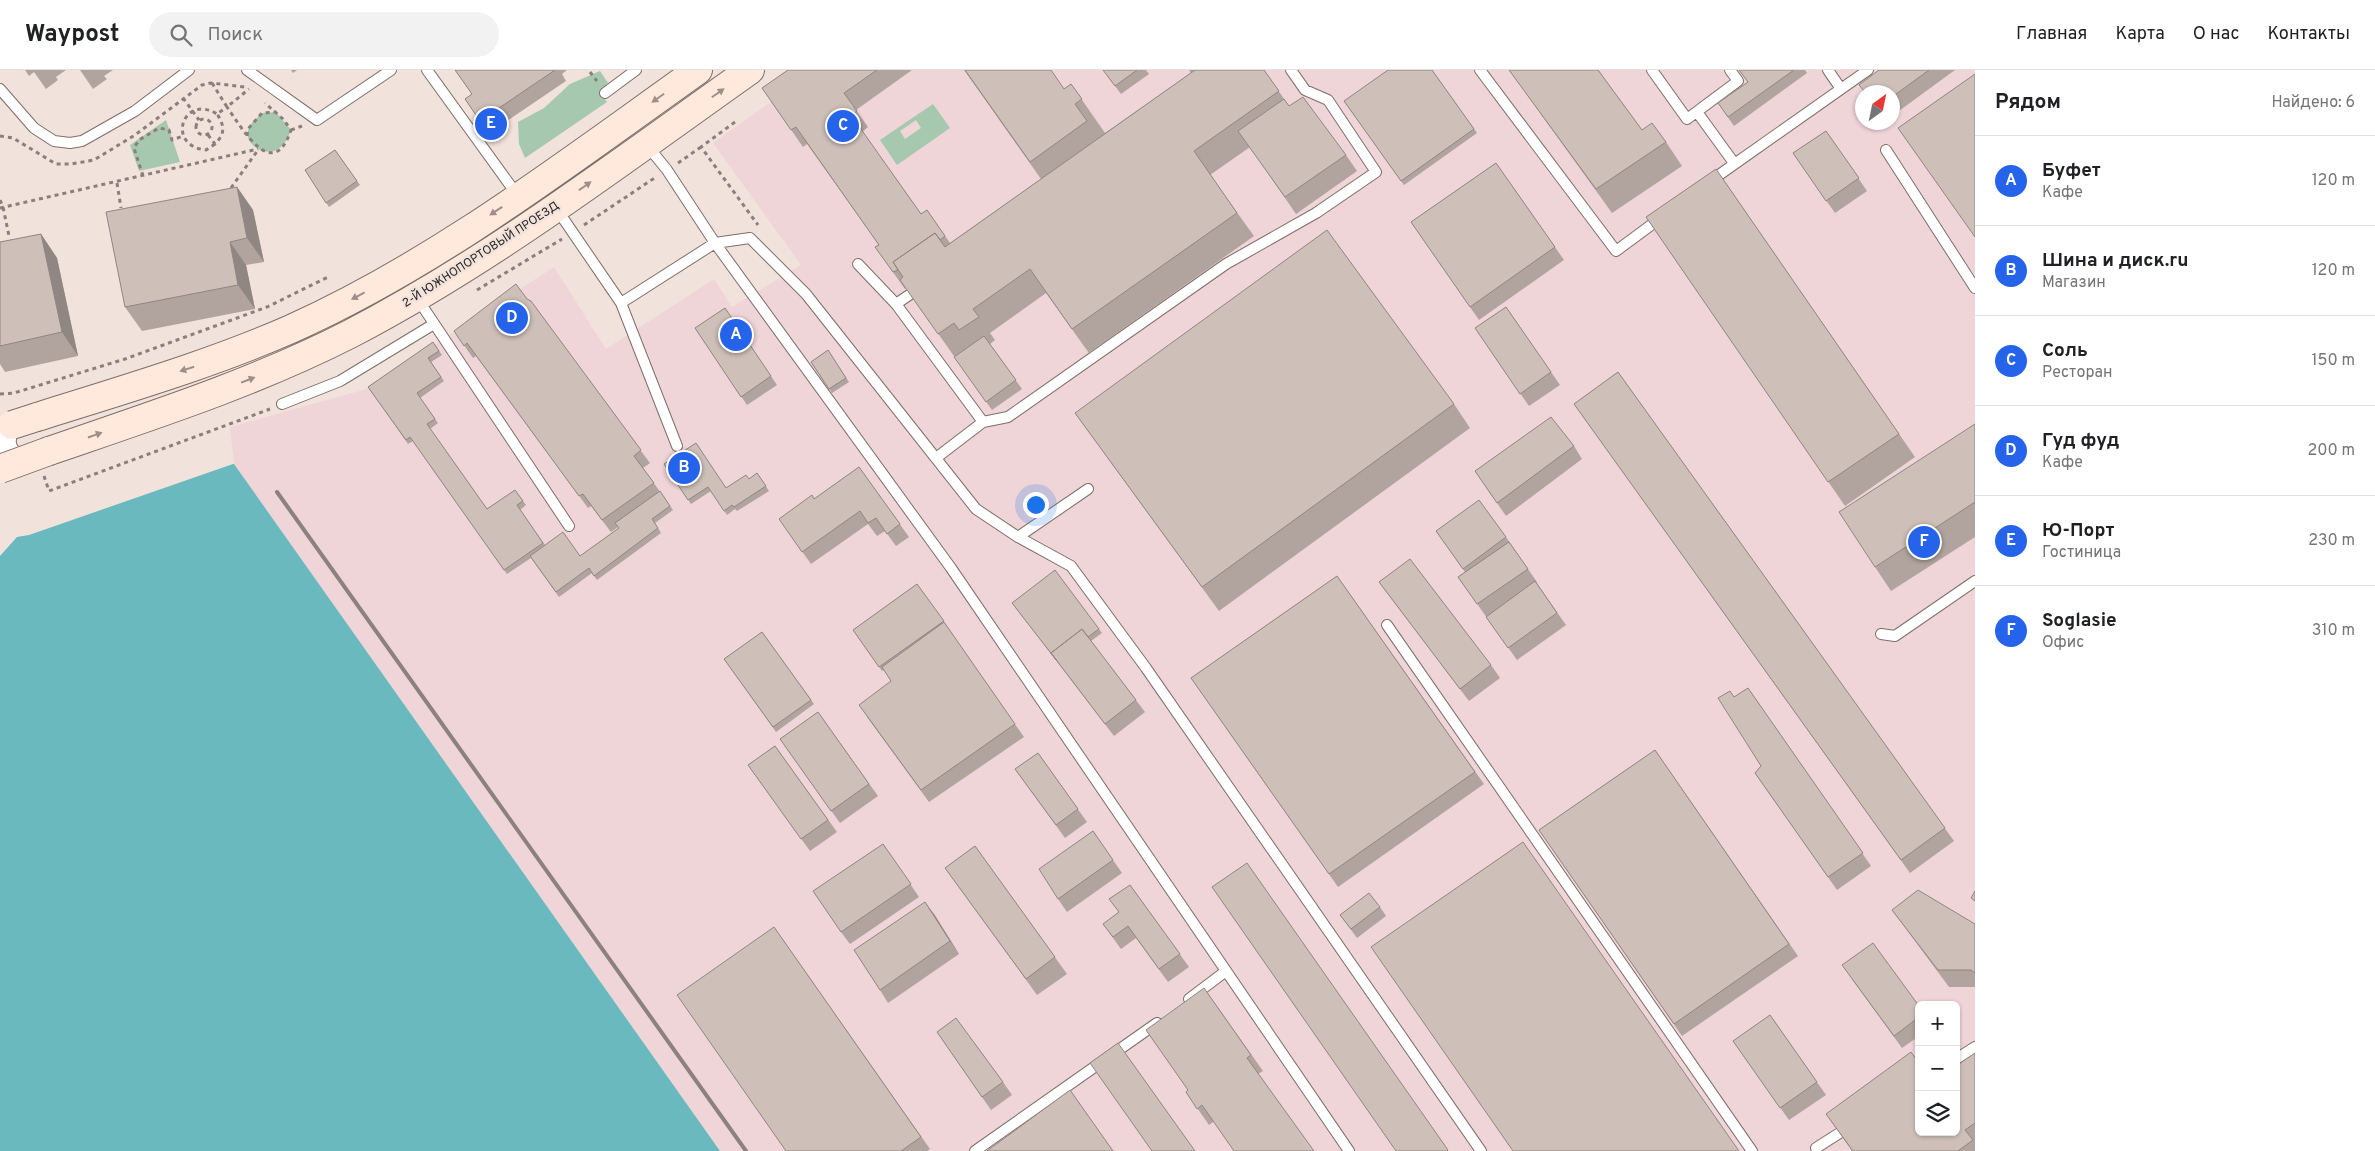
<!DOCTYPE html>
<html lang="ru">
<head>
<meta charset="utf-8">
<style>
	body { margin:0; font-family:Overpass,sans-serif; background:#f2f2f2; color:#202124 }
	.controls { position:absolute; right:15px; bottom:15px; display:grid; overflow:hidden; border-radius:8px; box-shadow:0 1px 4px #0004 }
	.controls button { width:45px; height:45px; display:grid; place-items:center; padding:0; border:0; border-bottom:1px solid #e0e0e0; background:#fff; color:#202124; font:25px sans-serif }
	.compass { position:absolute; left:1855px; top:15px; width:45px; height:45px; border-radius:50%; background:#fff; box-shadow:0 1px 4px #0004; rotate:33deg }
	.you { position:absolute; left:1035px; top:434px; width:18px; height:18px; margin:-12px; border:4px solid #fff; border-radius:50%; background:#1a73e8; box-shadow:0 0 0 8px #1a73e833 }
	.badge { display:grid; place-items:center; width:32px; height:32px; border-radius:50%; background:#2563eb; color:#fff; font-size:16px; font-weight:700 }
	.pin { position:absolute; translate:-50% -50%; border:2px solid #fff; box-shadow:0 1px 5px #0006 }
	.list { margin:0; padding:0; list-style:none }
	h2 { display:flex; justify-content:space-between; align-items:center; height:65px; margin:0; padding:0 20px; font-size:21px }
	h2 small { font-size:16px; font-weight:400; color:#757577 }
	.list li { display:grid; grid-template-columns:32px 1fr auto; gap:15px; align-items:center; box-sizing:border-box; height:90px; padding:0 20px; border-top:1px solid #e0e0e0 }
	.list b { display:block; font-size:19px; white-space:nowrap }
	.list p { margin:0; font-size:16px; white-space:nowrap; color:#757577 }
	.list em { font-size:16px; font-style:normal; color:#757577 }
	.icon { flex:none; width:28px; height:28px; fill:none; stroke:currentColor; stroke-width:2; stroke-linecap:round; stroke-linejoin:round }
	.map { position:relative; flex:none; width:1975px; height:1081px; overflow:hidden }
	header { display:flex; align-items:center; gap:30px; box-sizing:border-box; height:70px; padding:0 25px; background:#fff; border-bottom:1px solid #e0e0e0 }
	header strong { font-size:24px }
	nav { display:flex; gap:28px; margin-inline-start:auto; font-size:18px }
	.search { width:350px; height:45px; background:#f2f2f2; display:flex; align-items:center; gap:12px; box-sizing:border-box; padding:0 18px; border-radius:28px; color:#757577; font-size:19px }
	main { display:flex }
	aside { flex:1; background:#fff }
	.map>svg:first-child { display:block }
</style>
</head>
<body>
<header>
<strong>Waypost</strong>
<div class="search"><svg class="icon" aria-label="search" viewBox="0 0 24 24"><circle cx="10" cy="10" r="6"/><path d="M15 15l6 6"/></svg>Поиск</div>
<nav><a>Главная</a><a>Карта</a><a>О нас</a><a>Контакты</a></nav>
</header>
<main>
<div class="map">
<svg width="1975" height="1081" viewBox="0 0 1975 1081">
	<rect width="100%" height="100%" fill="#f2e2dc"/>
	<path fill="#efd4d8" fill-rule="evenodd" d="M 816,0 L 1975,0 L 1975,1081 L 720,1081 L 234,394 L 230,357 L 367,319 L 554,197 L 606,279 L 714,209 L 732,237 L 801,195 L 713,73 ZM 1862,22 L 1892,22 L 1892,52 L 1862,52 ZM 1919,935 L 1956,935 L 1956,1062 L 1919,1062 Z"/>
	<path fill="#a5c8ae" fill-rule="evenodd" d="M 600,1 L 608,13 L 599,22 L 607,32 L 525,88 L 519,74 L 518,52 L 544,38 L 570,14 Z
		M 933,34 L 950,58 L 897,95 L 880,70 ZM 916,50 L 921,58 L 905,69 L 900,61 Z
		M 276,42 L 291,60 C 278,99 244,77 248,61 C 249,54 257,48 262,43 Z
		M 166,50 L 180,92 L 139,101 L 130,75 Z"/>
	<path fill="#69b9bf" d="M 233,394 L 234,394 L 720,1081 L 0,1081 L 0,486 L 17,467 L 29,465 Z"/>
	<g fill="none" stroke-linecap="round" stroke-linejoin="round">
		<g stroke="#7c6f69" stroke-width="12">
			<path id="lane" d="M 247,0 L 317,50 L 391,0
				M 427,0 L 518,126
				M 1480,0 L 1616,181 L 1662,147
				M 1652,0 L 1687,49 L 1738,11 L 1730,0
				M 1828,0 L 1841,19
				M 0,19 L 34,58 L 54,71 L 70,73 L 82,71 L 135,41 L 189,0
				M 605,23 L 636,0
				M 1697,42 L 1734,93
				M 646,74 L 667,100 L 715,173 L 951,498 L 1349,1081
				M 1886,80 L 1975,218
				M 1709,112 L 1868,0
				M 556,138 L 621,233 L 677,376
				M 858,194 L 896,234 L 983,352 L 936,388
				M 417,228 L 569,456
				M 621,233 L 715,173 L 750,168 L 806,224 L 976,439 L 1018,467 L 1071,496 L 1146,598 L 1481,1081
				M 896,234 L 912,223
				M 282,334 L 340,311 L 434,254
				M 983,352 L 1008,347 L 1226,194 L 1316,143 L 1376,102 L 1328,30 L 1305,20 L 1291,0
				M 1018,467 L 1088,419
				M 1387,555 L 1752,1081
				M 1881,564 L 1895,566 L 1975,511
				M 1189,929 L 1226,901
				M 1956,989 L 1975,977
				M 1816,1078 L 1849,1057
				M 975,1081 L 1157,953"/>
		</g>
		<g stroke="#7c6f69" stroke-width="22">
			<path id="street" d="M 12,355 C 0,371 6,389 27,389"/>
		</g>
		<g stroke="#7c6f69" stroke-width="30">
			<path id="secondary" d="M 37,347 C 122,320 209,295 291,259 C 438,193 567,93 698,0
				M 49,381 C 151,346 254,313 350,264 C 492,190 620,92 750,0"/>
		</g>
		<path stroke="#8a7f7b" stroke-width="3" stroke-dasharray="4 4" stroke-linecap="butt" d="M 590,2 L 597,11
			M 212,13 L 227,37 L 249,19
			M 183,28 L 199,50
			M196 57a8 8 0 1 1 16 0a8 8 0 1 1-16 0Z
			M 735,52 L 701,77 L 758,155
			M 291,60 L 302,56
			M 208,65 L 215,74 C 225,64 225,56 217,44 L 227,37 C 242,58 273,114 291,60 L 283,49 L 265,33
			M 0,66 L 13,68 L 56,94 L 71,94 L 94,90 L 135,65 L 202,15 L 211,13 L 245,17
			M 247,66 L 248,59 L 262,43 L 275,42
			M 215,74 L 206,80 C 165,76 183,23 217,44
			M 678,93 L 701,77
			M 143,106 L 134,78 L 139,70 L 159,58 L 169,60 L 172,70 L 183,66
			M 117,113 L 121,138
			M 231,118 L 258,80
			M 0,130 L 3,137 L 9,166
			M 0,138 L 258,79
			M 584,155 L 656,107
			M 477,220 L 562,169
			M 0,324 L 14,323 L 125,289 L 267,237 L 328,207
			M 44,406 L 49,421 L 270,339"/>
		<use href="#lane" stroke="#fff" stroke-width="10"/>
		<use href="#street" stroke="#fff" stroke-width="20"/>
		<use href="#secondary" stroke="#fee9dc" stroke-width="28"/>
		<path stroke="#8b817d" stroke-width="4" d="M 277,422 L 746,1081"/>
		<g stroke="#7c6f69" stroke-width="30" stroke-linecap="butt">
			<path id="secondary-bridge" d="M 12,355 L 37,347
				M 0,399 L 49,381"/>
		</g>
		<use href="#secondary-bridge" stroke="#fee9dc" stroke-width="28"/>
	</g>
	<path fill="#b1a49f" d="M 25,0 L 66,0 L 56,7 L 58,10 L 46,19 L 34,2 L 29,6 Z
		M 80,0 L 113,0 L 104,6 L 107,9 L 93,19 Z
		M 291,0 L 297,0 L 293,3 Z
		M 455,0 L 567,0 L 562,4 L 566,11 L 489,63 L 465,29 L 472,24 Z
		M 788,0 L 912,0 L 856,40 L 868,57 L 862,62 L 921,144 L 927,140 L 950,173 L 1041,109 L 964,0 L 1064,19 L 1071,14 L 1105,63 L 1191,3 L 1189,0 L 1264,0 L 1289,36 L 1346,85 L 1357,101 L 1296,144 L 1250,77 L 1210,105 L 1254,166 L 1089,283 L 1046,223 L 990,263 L 995,270 L 990,274 L 1022,319 L 992,340 L 906,218 L 905,219 L 875,177 L 879,175 L 807,74 L 803,77 L 762,18 Z
		M 1103,0 L 1146,0 L 1149,4 L 1121,24 Z
		M 1432,0 L 1477,63 L 1404,115 L 1344,31 Z
		M 1509,0 L 1598,0 L 1642,60 L 1666,72 L 1682,96 L 1612,143 Z
		M 1739,0 L 1805,0 L 1807,3 L 1734,56 L 1718,33 L 1748,12 Z
		M 1879,0 L 1955,0 L 1892,46 L 1892,22 Z
		M 1826,61 L 1867,121 L 1835,143 L 1793,83 Z
		M 335,80 L 360,115 L 329,137 L 305,100 Z
		M 1496,93 L 1564,190 L 1479,250 L 1411,152 Z
		M 1716,99 L 1915,387 L 1845,436 L 1646,147 Z
		M 237,117 L 253,140 L 264,192 L 246,195 L 255,239 L 142,261 L 125,237 Z
		M 41,164 L 57,188 L 78,286 L 5,302 L 0,294 L 0,172 Z
		M 527,229 L 650,393 L 643,398 L 673,440 L 655,453 L 661,463 L 597,510 L 592,503 L 559,527 L 531,488 L 507,504 L 413,371 L 408,374 L 368,317 L 433,272 L 442,285 L 431,292 L 444,311 L 420,328 L 438,353 L 430,359 L 487,439 L 515,420 L 526,435 L 520,440 L 545,475 L 580,486 L 619,458 L 618,457 L 611,462 L 591,436 L 588,438 L 476,286 L 473,288 L 454,261 Z
		M 1506,237 L 1560,315 L 1529,336 L 1475,258 Z
		M 725,238 L 777,315 L 747,335 L 695,258 Z
		M 828,280 L 849,312 L 832,323 L 811,292 Z
		M 1618,302 L 1954,771 L 1910,803 L 1574,334 Z
		M 1454,334 L 1470,358 L 1219,541 L 1075,343 Z
		M 1975,354 L 1975,467 L 1891,521 L 1875,497 Z
		M 1574,376 L 1582,389 L 1506,446 L 1475,401 Z
		M 664,394 L 726,418 L 749,409 L 757,403 L 769,421 L 737,441 L 735,439 L 727,445 L 711,421 L 691,434 Z
		M 859,397 L 909,467 L 896,476 L 885,461 L 877,466 L 868,454 L 811,494 L 779,449 L 814,429 Z
		M 1436,461 L 1506,467 L 1537,512 L 1536,512 L 1566,555 L 1517,590 L 1458,507 L 1465,502 Z
		M 1337,506 L 1484,714 L 1338,817 L 1191,608 Z
		M 1379,512 L 1491,595 L 1500,608 L 1469,631 Z
		M 917,514 L 1024,667 L 929,732 L 867,647 L 891,611 L 884,600 L 882,601 L 853,560 Z
		M 1012,533 L 1099,559 L 1102,563 L 1091,571 L 1145,642 L 1114,666 Z
		M 762,562 L 814,634 L 776,662 L 724,589 Z
		M 1748,618 L 1871,796 L 1837,820 L 1755,703 L 1761,696 L 1734,627 Z
		M 818,642 L 878,726 L 840,753 L 780,669 Z
		M 775,676 L 837,762 L 810,781 L 748,695 Z
		M 1655,680 L 1798,886 L 1682,966 L 1539,760 Z
		M 1038,683 L 1087,752 L 1065,768 L 1015,699 Z
		M 1093,761 L 1122,803 L 1067,842 L 1058,829 Z
		M 883,774 L 919,827 L 850,874 L 841,862 Z
		M 975,776 L 1067,904 L 1037,925 L 945,798 Z
		M 1130,815 L 1189,897 L 1168,912 L 1136,868 L 1121,879 L 1103,854 L 1119,842 Z
		M 1380,837 L 1386,846 L 1357,868 L 1340,845 Z
		M 1892,840 L 1975,854 L 1975,917 L 1949,917 Z
		M 934,844 L 959,884 L 888,933 L 880,920 Z
		M 774,857 L 930,1079 L 927,1081 L 786,1081 Z
		M 1851,908 L 1919,936 L 1919,966 L 1902,978 Z
		M 1204,918 L 1263,1001 L 1258,1004 L 1213,1052 L 1209,1055 L 1186,1022 L 1188,1020 Z
		M 1770,945 L 1826,1025 L 1789,1050 L 1733,971 Z
		M 937,962 L 1003,1012 L 1012,1025 L 991,1040 Z
		M 1975,983 L 1975,1081 L 1852,1081 L 1826,1044 L 1919,1062 Z"/>
	<path fill="#908682" d="M 237,117 L 253,140 L 264,192 L 247,168 Z
		M 41,164 L 57,188 L 78,286 L 62,262 Z
		M 230,172 L 246,195 L 255,239 L 238,215 Z
		M 925,832 L 934,844 L 959,884 L 950,871 Z"/>
	<path fill="#cebfb9" stroke="#908682" d="M 455,0 L 555,0 L 480,51 L 465,29 L 472,24 Z
		M 788,0 L 877,0 L 844,23 L 857,41 L 851,45 L 921,144 L 927,140 L 945,166 L 940,170 L 935,163 L 893,192 L 898,200 L 893,202 L 875,177 L 879,175 L 796,57 L 791,60 L 762,18 Z
		M 965,0 L 1051,0 L 1064,19 L 1071,14 L 1082,29 L 1075,34 L 1087,51 L 1030,92 Z
		M 1103,0 L 1137,0 L 1115,16 Z
		M 1195,0 L 1264,0 L 1279,21 L 1194,81 L 1237,143 L 1072,259 L 1030,199 L 973,239 L 979,247 L 959,260 L 954,253 L 938,264 L 900,210 L 903,207 L 893,192 L 935,163 L 945,177 Z
		M 1388,0 L 1432,0 L 1474,59 L 1401,111 L 1344,31 Z
		M 1509,0 L 1598,0 L 1642,60 L 1652,53 L 1666,72 L 1596,119 Z
		M 1739,0 L 1794,0 L 1728,47 L 1718,33 L 1748,12 Z
		M 1879,0 L 1929,0 L 1892,27 L 1892,22 L 1865,22 L 1859,15 Z
		M 1975,4 L 1975,167 L 1898,58 Z
		M 1303,27 L 1346,85 L 1285,127 L 1238,61 L 1284,29 L 1289,36 Z
		M 1826,61 L 1859,108 L 1826,131 L 1793,83 Z
		M 335,80 L 357,111 L 326,133 L 305,100 Z
		M 1496,93 L 1555,177 L 1470,237 L 1411,152 Z
		M 1716,99 L 1899,364 L 1828,412 L 1646,147 Z
		M 237,117 L 247,168 L 230,172 L 238,215 L 125,237 L 106,142 Z
		M 1327,160 L 1454,334 L 1202,517 L 1075,343 Z
		M 41,164 L 62,262 L 0,276 L 0,172 Z
		M 516,214 L 527,229 L 531,231 L 641,380 L 634,386 L 654,413 L 602,450 L 583,424 L 579,426 L 467,273 L 464,276 L 454,261 Z
		M 1506,237 L 1551,302 L 1520,324 L 1475,258 Z
		M 725,238 L 771,306 L 741,327 L 695,258 Z
		M 984,266 L 1016,310 L 986,332 L 954,287 Z
		M 433,272 L 439,281 L 428,288 L 441,307 L 417,323 L 435,349 L 427,354 L 487,439 L 515,420 L 523,431 L 517,435 L 543,473 L 504,500 L 410,367 L 406,370 L 368,317 Z
		M 828,280 L 846,308 L 829,319 L 811,292 Z
		M 1618,302 L 1945,758 L 1901,790 L 1574,334 Z
		M 1551,347 L 1574,376 L 1497,433 L 1475,401 Z
		M 1975,354 L 1975,432 L 1875,497 L 1839,442 Z
		M 696,373 L 726,418 L 746,405 L 749,409 L 757,403 L 766,416 L 734,437 L 732,435 L 724,441 L 708,417 L 688,430 L 664,394 Z
		M 859,397 L 900,454 L 887,464 L 876,448 L 868,453 L 860,441 L 802,482 L 779,449 L 812,425 L 814,429 Z
		M 660,421 L 670,436 L 652,449 L 658,458 L 594,506 L 589,498 L 556,522 L 530,486 L 563,462 L 580,486 L 619,458 L 615,453 Z
		M 1479,430 L 1506,467 L 1463,499 L 1436,461 Z
		M 1509,472 L 1528,499 L 1477,534 L 1458,507 Z
		M 1410,489 L 1491,595 L 1460,619 L 1379,512 Z
		M 1055,500 L 1099,559 L 1088,567 L 1082,559 L 1051,583 L 1057,591 L 1012,533 Z
		M 1337,506 L 1475,702 L 1329,804 L 1191,608 Z
		M 1535,511 L 1557,543 L 1508,578 L 1486,547 Z
		M 917,514 L 944,551 L 879,597 L 853,560 Z
		M 944,552 L 1015,654 L 921,720 L 859,635 L 891,611 L 882,597 Z
		M 1082,559 L 1136,630 L 1105,654 L 1051,583 Z
		M 762,562 L 811,630 L 773,657 L 724,589 Z
		M 1748,618 L 1863,783 L 1828,807 L 1755,703 L 1761,696 L 1718,628 L 1730,621 L 1734,627 Z
		M 818,642 L 869,714 L 831,741 L 780,669 Z
		M 775,676 L 828,750 L 801,769 L 748,695 Z
		M 1655,680 L 1789,874 L 1674,954 L 1539,760 Z
		M 1038,683 L 1078,739 L 1056,755 L 1015,699 Z
		M 1093,761 L 1113,790 L 1058,829 L 1039,799 Z
		M 1523,772 L 1739,1081 L 1513,1081 L 1371,877 Z
		M 883,774 L 911,814 L 841,862 L 813,821 Z
		M 975,776 L 1055,887 L 1026,909 L 945,798 Z
		M 1247,793 L 1448,1080 L 1446,1081 L 1396,1081 L 1212,817 Z
		M 1130,815 L 1180,884 L 1159,899 L 1128,856 L 1113,867 L 1103,854 L 1119,842 L 1109,829 Z
		M 1918,820 L 1975,854 L 1975,903 L 1971,900 L 1938,900 L 1892,840 Z
		M 1975,821 L 1975,831 L 1971,828 Z
		M 1369,823 L 1380,837 L 1351,859 L 1340,845 Z
		M 925,832 L 950,871 L 880,920 L 854,880 Z
		M 774,857 L 921,1067 L 901,1081 L 786,1081 L 677,925 Z
		M 1873,873 L 1919,936 L 1919,947 L 1894,966 L 1842,895 Z
		M 1204,918 L 1251,985 L 1247,988 L 1314,1081 L 1234,1081 L 1202,1035 L 1197,1039 L 1186,1022 L 1188,1020 L 1146,960 Z
		M 1770,945 L 1817,1012 L 1780,1038 L 1733,971 Z
		M 956,948 L 1003,1012 L 982,1027 L 937,962 Z
		M 1118,973 L 1195,1081 L 1152,1081 L 1090,993 Z
		M 1911,982 L 1919,993 L 1919,1062 L 1956,1062 L 1956,996 L 1975,983 L 1975,1053 L 1965,1060 L 1973,1070 L 1958,1081 L 1853,1081 L 1826,1044 Z
		M 1070,1020 L 1113,1081 L 987,1081 Z"/>
	<defs><path id="oneway-solid" d="M-6-.8H1V-3.2L6.5 0L1 3.2V.8H-6Z" transform="scale(1.25)"/></defs>
	<g fill="#9e9088">
		<use href="#oneway-solid" transform="translate(718 23) rotate(-35)"/>
		<use href="#oneway-solid" transform="translate(658 28) rotate(145)"/>
		<use href="#oneway-solid" transform="translate(585 116) rotate(-35)"/>
		<use href="#oneway-solid" transform="translate(496 141) rotate(146)"/>
		<use href="#oneway-solid" transform="translate(358 226) rotate(152)"/>
		<use href="#oneway-solid" transform="translate(187 299) rotate(162)"/>
		<use href="#oneway-solid" transform="translate(248 310) rotate(-21)"/>
		<use href="#oneway-solid" transform="translate(95 365) rotate(-19)"/>
	</g>
	<g text-anchor="middle" dominant-baseline="central" stroke-width="4.5" stroke-linejoin="round" paint-order="stroke">
		<g font-size="12" fill="#282321" stroke="#f2e2dc">
			<text transform="translate(481 185) rotate(-33)">2-Й ЮЖНОПОРТОВЫЙ ПРОЕЗД</text>
		</g>
	</g>
</svg>
<div class="controls">
<button>+</button>
<button>−</button>
<button><svg class="icon" aria-label="layers" viewBox="0 0 24 24"><path d="M12 4l9 5-9 5-9-5zM3 14l9 5 9-5"/></svg></button>
</div>
<svg class="compass" viewBox="-18 -18 36 36"><path d="M0-13l5 13h-10z" fill="#e53935"/><path d="M0 13l5-13h-10z" fill="#757577"/></svg>
<div class="you"></div>
<div class="pin badge" style="left:736px;top:265px">A</div>
<div class="pin badge" style="left:684px;top:398px">B</div>
<div class="pin badge" style="left:843px;top:56px">C</div>
<div class="pin badge" style="left:512px;top:248px">D</div>
<div class="pin badge" style="left:491px;top:54px">E</div>
<div class="pin badge" style="left:1924px;top:472px">F</div>
</div>
<aside>
<h2>Рядом<small>Найдено: 6</small></h2>
<ul class="list">
<li><span class="badge">A</span><div><b>Буфет</b><p>Кафе</p></div><em>120 m</em></li>
<li><span class="badge">B</span><div><b>Шина и диск.ru</b><p>Магазин</p></div><em>120 m</em></li>
<li><span class="badge">C</span><div><b>Соль</b><p>Ресторан</p></div><em>150 m</em></li>
<li><span class="badge">D</span><div><b>Гуд фуд</b><p>Кафе</p></div><em>200 m</em></li>
<li><span class="badge">E</span><div><b>Ю-Порт</b><p>Гостиница</p></div><em>230 m</em></li>
<li><span class="badge">F</span><div><b>Soglasie</b><p>Офис</p></div><em>310 m</em></li>
</ul>
</aside>
</main>
</body>
</html>
